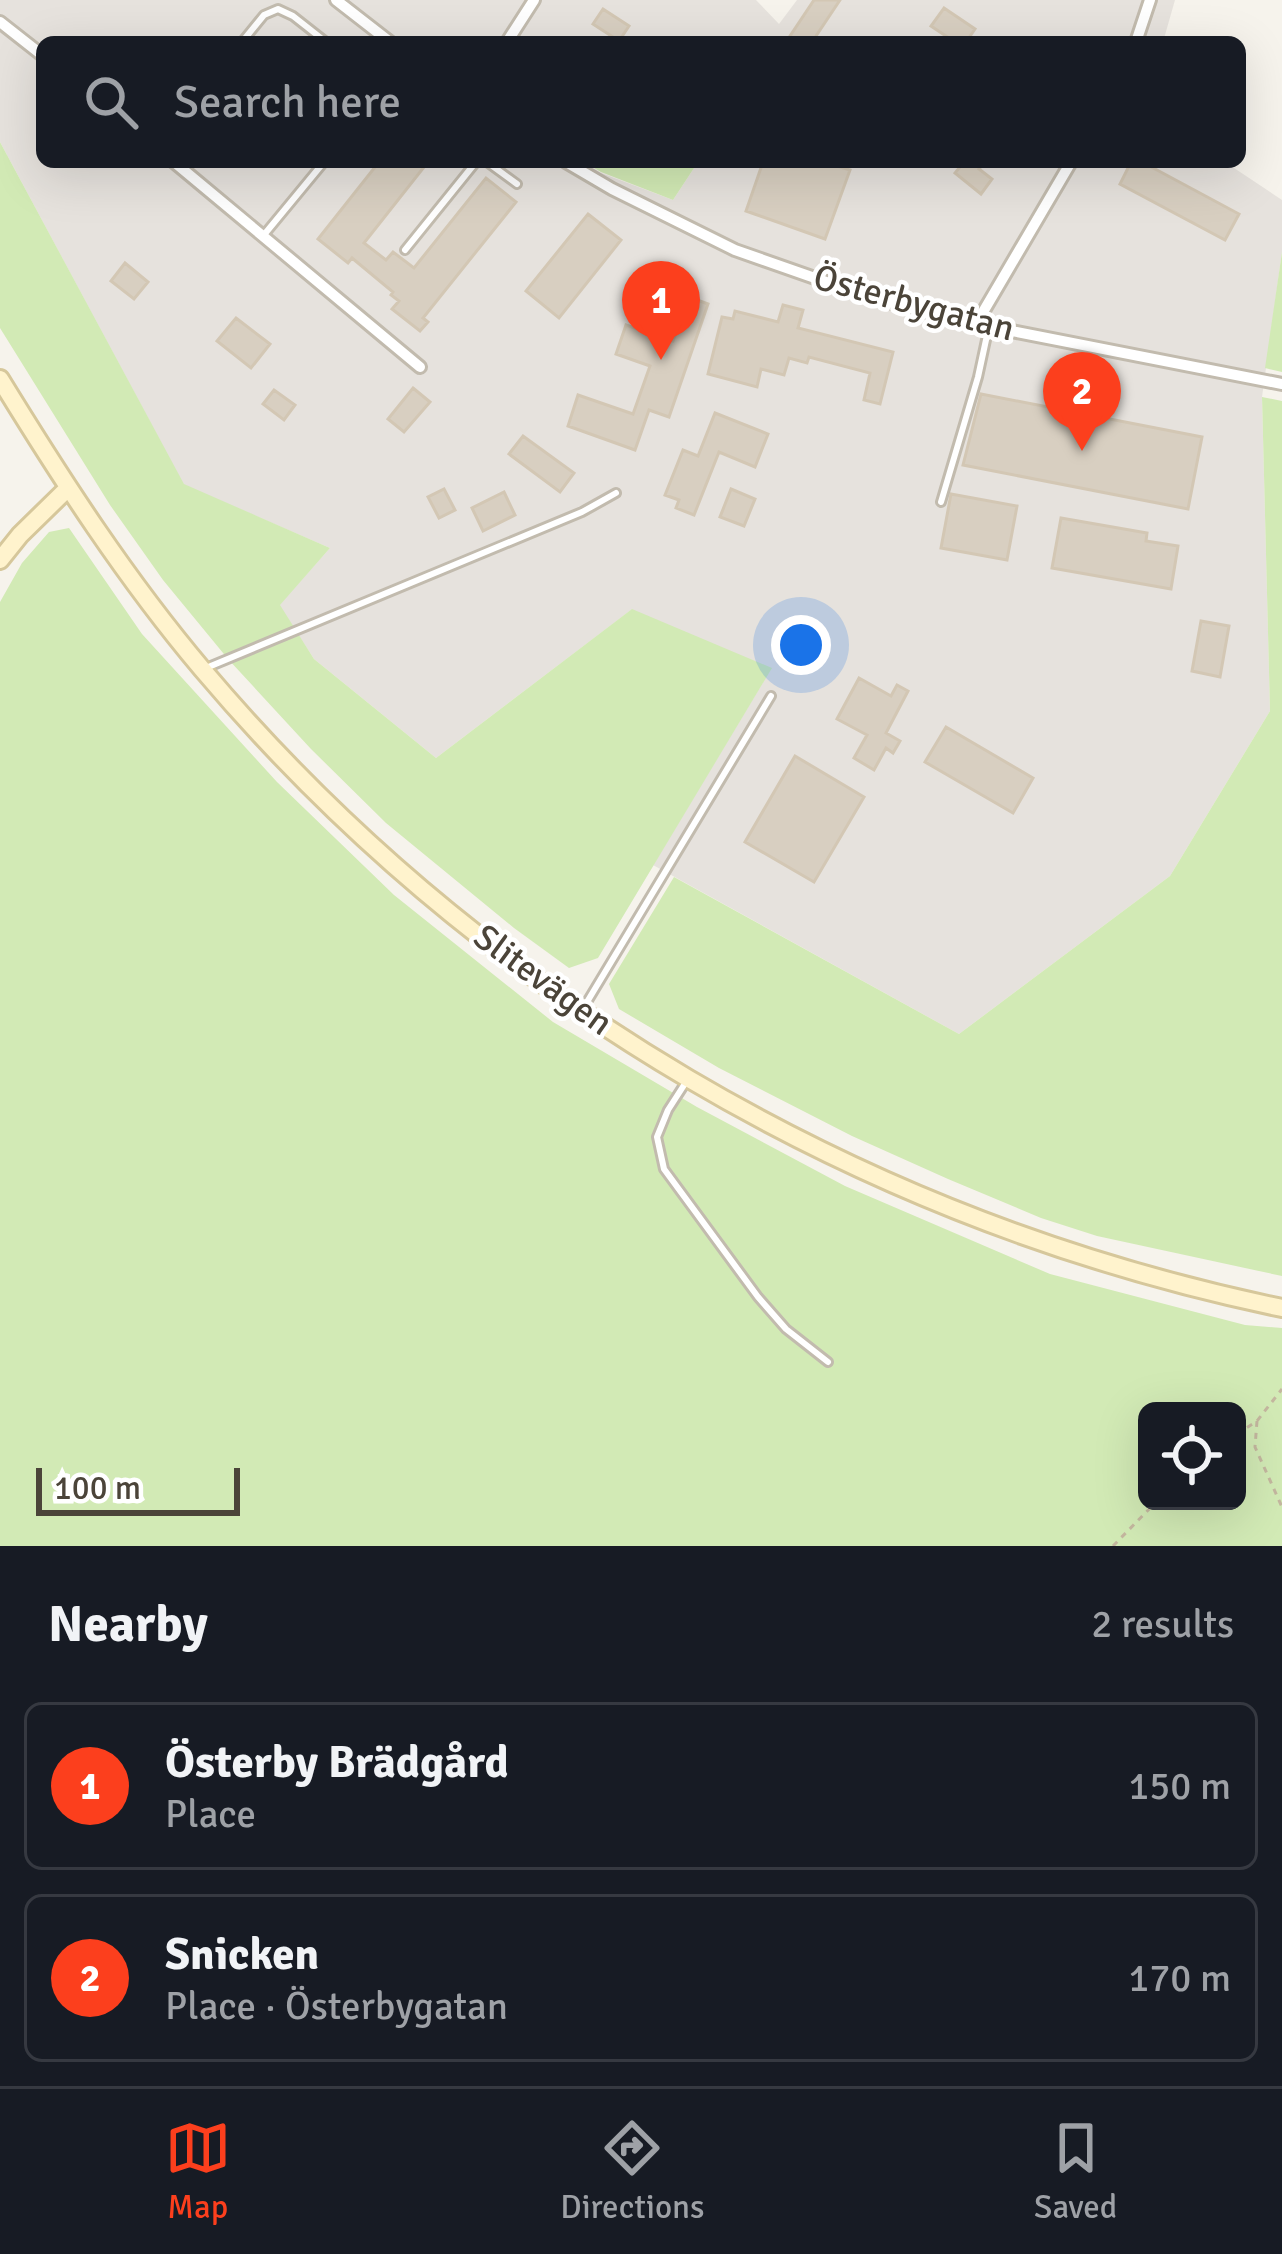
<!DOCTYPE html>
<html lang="en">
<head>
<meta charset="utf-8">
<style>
	body { margin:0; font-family:Signika,sans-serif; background:#20242c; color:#f1f3f6 }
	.controls { position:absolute; right:36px; bottom:36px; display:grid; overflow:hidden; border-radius:18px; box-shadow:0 12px 48px #0002 }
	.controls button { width:108px; height:108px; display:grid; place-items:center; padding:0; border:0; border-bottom:3px solid #363941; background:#171b24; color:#f1f3f6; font:60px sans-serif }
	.scale { position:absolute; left:36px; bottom:30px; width:204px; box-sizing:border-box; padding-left:12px; border:6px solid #4b4439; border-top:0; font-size:33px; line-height:42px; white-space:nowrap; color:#4b4439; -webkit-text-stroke:9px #fff; paint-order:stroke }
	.you { position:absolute; left:801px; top:645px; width:42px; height:42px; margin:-30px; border:9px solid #fff; border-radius:50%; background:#1a73e8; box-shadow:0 0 0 18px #1a73e833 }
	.badge { display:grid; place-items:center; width:78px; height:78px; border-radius:50%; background:#fc3f1d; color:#fff; font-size:39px; font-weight:700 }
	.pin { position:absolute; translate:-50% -99px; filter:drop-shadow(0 3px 6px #0008) }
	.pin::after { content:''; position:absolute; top:63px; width:42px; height:36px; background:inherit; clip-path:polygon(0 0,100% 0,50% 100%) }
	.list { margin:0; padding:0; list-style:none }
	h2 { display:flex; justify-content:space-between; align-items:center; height:156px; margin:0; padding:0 48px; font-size:51px }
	h2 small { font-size:39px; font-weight:400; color:#9ea1a6 }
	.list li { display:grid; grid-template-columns:78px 1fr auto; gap:36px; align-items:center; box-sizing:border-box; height:168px; margin:0 24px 24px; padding:0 24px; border:3px solid #363941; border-radius:18px }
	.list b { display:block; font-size:45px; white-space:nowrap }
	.list p { margin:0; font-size:39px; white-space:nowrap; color:#9ea1a6 }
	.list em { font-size:39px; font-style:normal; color:#9ea1a6 }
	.icon { flex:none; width:66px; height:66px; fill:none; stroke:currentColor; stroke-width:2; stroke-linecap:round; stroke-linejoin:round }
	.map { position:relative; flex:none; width:1282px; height:1546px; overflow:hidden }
	.search { position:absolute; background:#171b24; box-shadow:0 12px 48px #0002; left:36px; right:36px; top:36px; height:132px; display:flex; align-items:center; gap:30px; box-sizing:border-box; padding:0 42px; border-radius:18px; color:#9ea1a6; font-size:45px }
	.sheet { height:540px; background:#171b24 }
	nav { display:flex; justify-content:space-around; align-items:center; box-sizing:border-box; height:168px; border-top:3px solid #363941; background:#171b24; font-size:33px; color:#9ea1a6 }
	nav a { display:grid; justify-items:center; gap:6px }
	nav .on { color:#fc3f1d }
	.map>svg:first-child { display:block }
</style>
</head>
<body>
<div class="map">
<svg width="1282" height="1546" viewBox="0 0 1282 1546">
	<rect width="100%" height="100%" fill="#f6f3ec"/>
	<path fill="#e6e2dd" d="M 0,0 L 756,0 L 779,24 L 797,0 L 1175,0 L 1163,42 L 42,42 L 42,162 L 584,162 L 601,173 L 673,200 L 698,162 L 1225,162 L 1282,200 L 1282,252 L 1262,397 L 1270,711 L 1170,876 L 959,1034 L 653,865 L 771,669 L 631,610 L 436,758 L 314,659 L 279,605 L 330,548 L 184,485 L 0,142 Z"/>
	<path fill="#d2eab5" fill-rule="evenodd" d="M 0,142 L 184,484 L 330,548 L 280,605 L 314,659 L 436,758 L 632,609 L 772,668 L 598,958 L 569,968 L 514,928 L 386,823 L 311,749 L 228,659 L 163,580 L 110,505 L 0,328 Z
		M 584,162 L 698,162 L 673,200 L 601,172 Z
		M 1282,252 L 1282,372 L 1265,368 Z
		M 1262,397 L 1282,401 L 1282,1276 L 1097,1236 L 1041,1218 L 948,1179 L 852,1136 L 719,1068 L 619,1009 L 609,984 L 674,877 L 959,1034 L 1170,876 L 1270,711 Z
		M 69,528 L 142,634 L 277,782 L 394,895 L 553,1022 L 697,1107 L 845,1186 L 1050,1274 L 1245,1325 L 1282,1328 L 1282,1546 L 0,1546 L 0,602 L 22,563 L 49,532 ZM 1147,1411 L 1237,1411 L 1237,1501 L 1147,1501 Z"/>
	<path fill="#d8cfc1" stroke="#d3c7b4" stroke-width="3" d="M 814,0 L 840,0 L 812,42 L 786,42 Z
		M 944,8 L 975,29 L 966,42 L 955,42 L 931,26 Z
		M 603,9 L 629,26 L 619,41 L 593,24 Z
		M 379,162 L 428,162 L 364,243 L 386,260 L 393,252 L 414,268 L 486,178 L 516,202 L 423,318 L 428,322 L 420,331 L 392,309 L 399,301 L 391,295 L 393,292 L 352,258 L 348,263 L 318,239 Z
		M 763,162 L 825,162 L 850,170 L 825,239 L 746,211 Z
		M 964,162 L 985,162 L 979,169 L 992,179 L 981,194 L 955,173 Z
		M 1131,162 L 1142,162 L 1239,214 L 1225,240 L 1120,184 Z
		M 588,214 L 621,240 L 559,318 L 526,291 Z
		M 125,263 L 148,282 L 134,299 L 111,281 Z
		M 689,297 L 708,304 L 669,417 L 649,410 L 635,450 L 568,426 L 578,395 L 633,414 L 650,366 L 616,354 L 626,325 L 673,341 Z
		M 783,305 L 803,310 L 798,328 L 893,352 L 880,404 L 864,400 L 870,373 L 809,357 L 807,363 L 789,358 L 784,375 L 761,369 L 757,387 L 708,374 L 722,317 L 733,319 L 735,311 L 778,322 Z
		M 236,318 L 270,344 L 251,368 L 217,341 Z
		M 413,388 L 430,402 L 404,432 L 388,419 Z
		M 274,390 L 295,405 L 284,420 L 263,404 Z
		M 981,394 L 1202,437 L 1188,509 L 963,465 Z
		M 715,413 L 768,434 L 755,467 L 719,452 L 694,515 L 676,508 L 679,500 L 665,495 L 683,450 L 698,456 Z
		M 523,436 L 574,473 L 560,492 L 509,454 Z
		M 444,489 L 455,510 L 439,518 L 428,497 Z
		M 731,489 L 755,499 L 744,526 L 720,517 Z
		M 504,492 L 515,515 L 483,531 L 472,508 Z
		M 951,494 L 1017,506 L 1007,560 L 941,548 Z
		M 1061,518 L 1147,533 L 1146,541 L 1178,546 L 1171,589 L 1052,568 Z
		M 1201,621 L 1229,626 L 1220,677 L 1192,671 Z
		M 859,678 L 891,696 L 897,685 L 908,691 L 886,733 L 900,741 L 893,753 L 886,748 L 874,770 L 854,758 L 867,735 L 837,719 Z
		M 946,727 L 1033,778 L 1013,813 L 925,762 Z
		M 795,756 L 864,797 L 814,882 L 745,842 Z"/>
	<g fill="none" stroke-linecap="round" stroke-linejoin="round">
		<g stroke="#c2bbae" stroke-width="12">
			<path id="lane" d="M 242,42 L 264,15 L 278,9 L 293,16 L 326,42
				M 487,162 L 517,184
				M 263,236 L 324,162
				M 405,250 L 476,162
				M 941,502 L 978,377 L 989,326
				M 206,668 L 582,512 L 616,493
				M 584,1007 L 771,696
				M 686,1082 L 668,1110 L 657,1137 L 664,1169 L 758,1297 L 786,1329 L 828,1362"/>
		</g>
		<g stroke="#c2bbae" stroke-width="16">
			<path id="street" d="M 336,0 L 390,42
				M 0,22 L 42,55
				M 507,42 L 534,0
				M 1136,42 L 1150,0
				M 174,162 L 420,367
				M 566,162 L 612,189 L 735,250 L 872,298 L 976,324 L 1282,384
				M 976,324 L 1071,162"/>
		</g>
		<g stroke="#d6c79b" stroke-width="22">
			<path id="secondary" d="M 0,379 C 62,480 126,579 202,669 C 479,997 863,1221 1282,1308
				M 0,560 L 20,535 L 67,489"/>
		</g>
		<path stroke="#c4b79f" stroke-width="3" stroke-dasharray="6 6" stroke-linecap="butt" d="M 1257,1421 L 1255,1447 L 1282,1507
			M 1237,1434 L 1257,1421 L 1282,1389
			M 1113,1546 L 1157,1501"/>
		<use href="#lane" stroke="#fff" stroke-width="6"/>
		<use href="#street" stroke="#fff" stroke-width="10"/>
		<use href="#secondary" stroke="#fff3cd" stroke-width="16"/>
	</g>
	<g text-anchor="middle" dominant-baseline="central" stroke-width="9" stroke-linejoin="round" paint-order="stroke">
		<g font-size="36" fill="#4b4439" stroke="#fff">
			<text transform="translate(914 303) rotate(15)">Österbygatan</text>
			<text transform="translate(543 980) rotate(36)">Slitevägen</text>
		</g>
	</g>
</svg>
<div class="controls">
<button><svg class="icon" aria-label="locate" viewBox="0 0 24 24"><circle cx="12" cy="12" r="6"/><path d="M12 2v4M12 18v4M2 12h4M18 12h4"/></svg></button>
</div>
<div class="scale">100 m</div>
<div class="you"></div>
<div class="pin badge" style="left:661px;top:360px">1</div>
<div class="pin badge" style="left:1082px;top:451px">2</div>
<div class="search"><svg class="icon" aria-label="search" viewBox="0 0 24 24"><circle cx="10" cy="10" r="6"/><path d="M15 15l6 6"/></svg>Search here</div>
</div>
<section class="sheet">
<h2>Nearby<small>2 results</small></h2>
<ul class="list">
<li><span class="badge">1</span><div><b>Österby Brädgård</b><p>Place</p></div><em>150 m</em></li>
<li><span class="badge">2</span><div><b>Snicken</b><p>Place · Österbygatan</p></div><em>170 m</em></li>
</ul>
</section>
<nav>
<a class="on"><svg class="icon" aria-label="map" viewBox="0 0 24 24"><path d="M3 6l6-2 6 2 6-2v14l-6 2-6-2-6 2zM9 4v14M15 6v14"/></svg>Map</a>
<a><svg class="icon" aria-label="directions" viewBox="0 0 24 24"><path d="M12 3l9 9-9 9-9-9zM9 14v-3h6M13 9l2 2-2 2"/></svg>Directions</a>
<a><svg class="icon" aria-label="saved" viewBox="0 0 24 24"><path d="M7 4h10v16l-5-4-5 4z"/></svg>Saved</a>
</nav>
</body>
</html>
